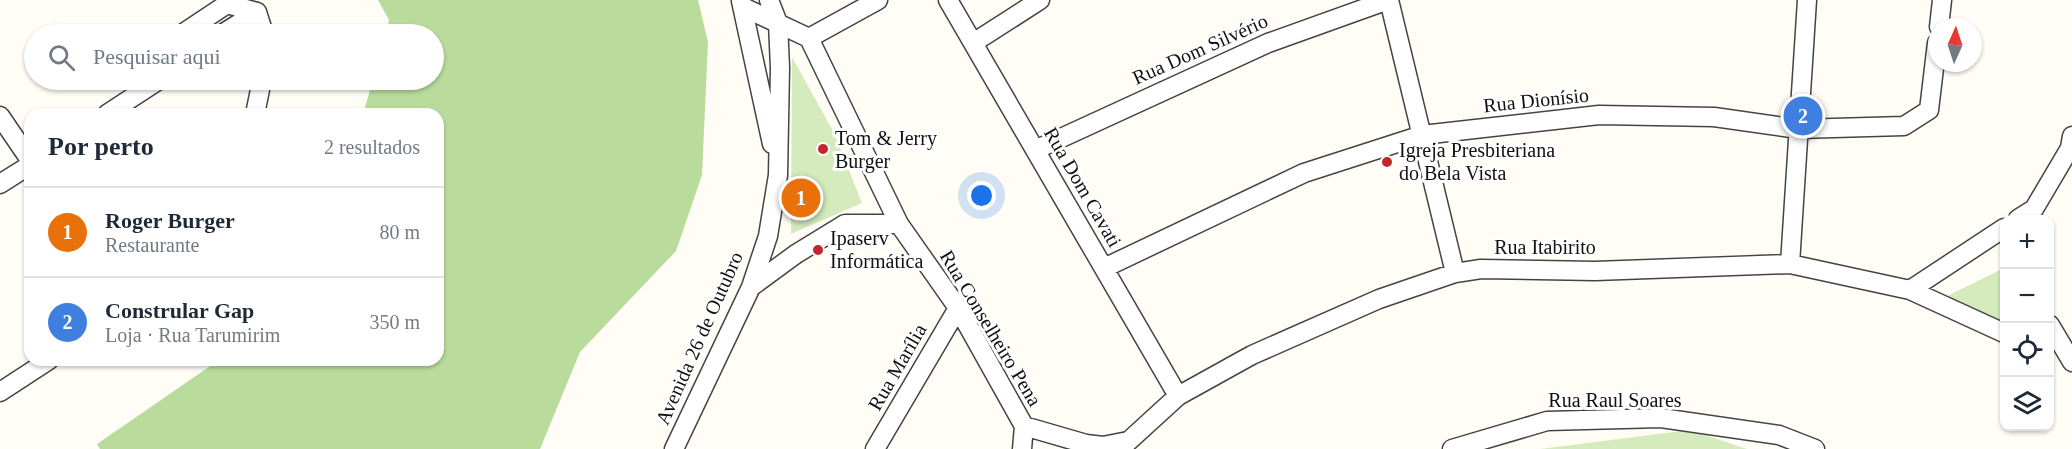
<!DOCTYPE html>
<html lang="pt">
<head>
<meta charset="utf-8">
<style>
	body { margin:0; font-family:Georgia,serif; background:#f6f6f7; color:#1f2937 }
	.controls { position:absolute; right:18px; bottom:18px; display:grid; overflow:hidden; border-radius:12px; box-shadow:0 2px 4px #0004 }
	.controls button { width:54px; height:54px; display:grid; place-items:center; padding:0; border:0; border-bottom:2px solid #e0e1e3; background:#fff; color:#1f2937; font:30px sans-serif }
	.compass { position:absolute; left:1928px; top:18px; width:54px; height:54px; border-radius:50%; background:#fff; box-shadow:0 2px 4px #0004; rotate:3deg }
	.you { position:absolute; left:982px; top:196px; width:21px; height:21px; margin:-15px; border:4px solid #fff; border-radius:50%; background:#1a73e8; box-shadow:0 0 0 9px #1a73e833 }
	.badge { display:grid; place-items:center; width:39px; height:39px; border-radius:50%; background:#c4262e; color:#fff; font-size:20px; font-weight:700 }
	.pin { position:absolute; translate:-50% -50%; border:3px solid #fff; box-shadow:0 2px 6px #0006 }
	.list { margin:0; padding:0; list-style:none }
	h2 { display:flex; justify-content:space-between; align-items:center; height:78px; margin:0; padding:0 24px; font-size:26px }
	h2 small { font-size:20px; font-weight:400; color:#747a83 }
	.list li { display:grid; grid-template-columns:39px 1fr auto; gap:18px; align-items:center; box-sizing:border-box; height:90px; padding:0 24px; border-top:2px solid #e0e1e3 }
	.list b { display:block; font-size:22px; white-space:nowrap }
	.list p { margin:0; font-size:20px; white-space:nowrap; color:#747a83 }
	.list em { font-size:20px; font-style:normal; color:#747a83 }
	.icon { flex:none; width:33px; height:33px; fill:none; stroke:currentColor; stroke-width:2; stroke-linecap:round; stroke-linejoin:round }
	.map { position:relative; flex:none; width:2072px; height:449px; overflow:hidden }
	.search { position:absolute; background:#fff; box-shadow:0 2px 4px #0004; left:24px; top:24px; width:420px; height:66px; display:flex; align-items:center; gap:15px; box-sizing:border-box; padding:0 21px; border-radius:33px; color:#747a83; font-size:22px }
	.panel { position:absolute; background:#fff; box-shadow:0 2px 4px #0004; left:24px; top:108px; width:420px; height:258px; border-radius:18px }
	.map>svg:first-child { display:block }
</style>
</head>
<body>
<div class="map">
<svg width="2072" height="449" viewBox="0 0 2072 449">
	<rect width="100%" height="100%" fill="#fffdf5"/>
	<path fill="#d5ebbd" d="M 792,57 L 834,133 L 862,203 L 791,234 Z
		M 2004,268 L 2004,326 L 1943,298 Z
		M 1690,430 L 1747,449 L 1540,449 Z"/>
	<path fill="#b9dc9c" d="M 378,0 L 698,0 L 708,42 L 702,175 L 676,251 L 580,352 L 540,449 L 100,449 L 97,444 L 219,360 L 438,360 L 438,114 L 363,114 L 373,80 L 434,80 L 434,34 L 386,34 L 389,20 Z"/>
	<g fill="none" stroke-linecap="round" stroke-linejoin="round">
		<g stroke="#444" stroke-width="21">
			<path id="minor" d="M 948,0 L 1178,396
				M 1389,0 L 1455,273
				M 741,1 L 772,144
				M 743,7 L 809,38 L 899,224 L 958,308 L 1024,426 L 1086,444 L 1103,446 L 1128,441
				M 257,12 L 264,34
				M 1939,27 L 1942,0
				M 182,34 L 227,4 L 257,12
				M 222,34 L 257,12
				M 809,38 L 878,0
				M 973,43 L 1040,0
				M 107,114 L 159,80
				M 255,114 L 262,80
				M 0,116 L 30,160
				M 1035,150 L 1268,43 L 1388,0
				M 0,184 L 30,165
				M 2018,219 L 2034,209 L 2070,148 L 2072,136
				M 1790,264 L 1807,0
				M 1104,268 L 1304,173 L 1422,135 L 1599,115 L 1714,117 L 1798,129 L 1904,126 L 1929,110 L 1937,43
				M 751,287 L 796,254 L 845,224 L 899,224
				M 1910,290 L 2004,228
				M 2050,325 L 2072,362
				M 0,392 L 49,360
				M 674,449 L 751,287 L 768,236 L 778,175 L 780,68 L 778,23 L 769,0
				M 875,449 L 958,308
				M 1022,449 L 1024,426
				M 1120,449 L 1178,396 L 1252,355 L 1379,299 L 1455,273 L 1481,269 L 1595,271 L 1790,264 L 1910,290 L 2004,333
				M 1452,449 L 1547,421 L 1661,418 L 1779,435 L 1815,449"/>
		</g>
		<use href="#minor" stroke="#fff" stroke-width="18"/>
	</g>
	<g fill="#c4262e" stroke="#fff" stroke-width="2">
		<circle cx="823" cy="149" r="6"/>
		<circle cx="1387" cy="162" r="6"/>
		<circle cx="818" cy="250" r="6"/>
	</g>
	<g text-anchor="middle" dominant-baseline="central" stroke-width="6" stroke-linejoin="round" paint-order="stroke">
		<g font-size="20" fill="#111" stroke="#fff">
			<text transform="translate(1200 49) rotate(-24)">Rua Dom Silvério</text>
			<text transform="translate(1536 100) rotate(-6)">Rua Dionísio</text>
			<text transform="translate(1083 187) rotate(60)">Rua Dom Cavati</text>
			<text x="1545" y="247">Rua Itabirito</text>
			<text transform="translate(991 328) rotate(59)">Rua Conselheiro Pena</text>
			<text transform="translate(699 338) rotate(-66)">Avenida 26 de Outubro</text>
			<text transform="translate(897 367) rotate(-60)">Rua Marília</text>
			<text x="1615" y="400">Rua Raul Soares</text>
		</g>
		<g font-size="20" fill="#111" stroke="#fff" text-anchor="start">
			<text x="835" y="138">Tom &amp; Jerry<tspan x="835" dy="23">Burger</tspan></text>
			<text x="1399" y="150">Igreja Presbiteriana<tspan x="1399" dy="23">do Bela Vista</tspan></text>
			<text x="830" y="238">Ipaserv<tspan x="830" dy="23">Informática</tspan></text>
		</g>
	</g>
</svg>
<div class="controls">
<button>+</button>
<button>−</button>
<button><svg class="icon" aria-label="locate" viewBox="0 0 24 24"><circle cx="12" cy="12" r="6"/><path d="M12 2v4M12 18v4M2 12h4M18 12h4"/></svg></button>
<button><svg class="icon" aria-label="layers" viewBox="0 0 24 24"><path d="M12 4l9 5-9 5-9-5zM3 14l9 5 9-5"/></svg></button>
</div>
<svg class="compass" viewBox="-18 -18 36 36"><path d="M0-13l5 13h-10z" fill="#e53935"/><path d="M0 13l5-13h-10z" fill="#747a83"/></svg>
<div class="you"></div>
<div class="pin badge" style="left:801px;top:198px;background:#e8710a">1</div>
<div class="pin badge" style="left:1803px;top:116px;background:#3f7fe0">2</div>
<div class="search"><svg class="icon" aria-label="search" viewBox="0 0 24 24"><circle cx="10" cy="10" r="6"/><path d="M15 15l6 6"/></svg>Pesquisar aqui</div>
<section class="panel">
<h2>Por perto<small>2 resultados</small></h2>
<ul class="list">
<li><span class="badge" style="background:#e8710a">1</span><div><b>Roger Burger</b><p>Restaurante</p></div><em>80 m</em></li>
<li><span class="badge" style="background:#3f7fe0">2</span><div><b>Constrular Gap</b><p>Loja · Rua Tarumirim</p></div><em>350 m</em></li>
</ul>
</section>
</div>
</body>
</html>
